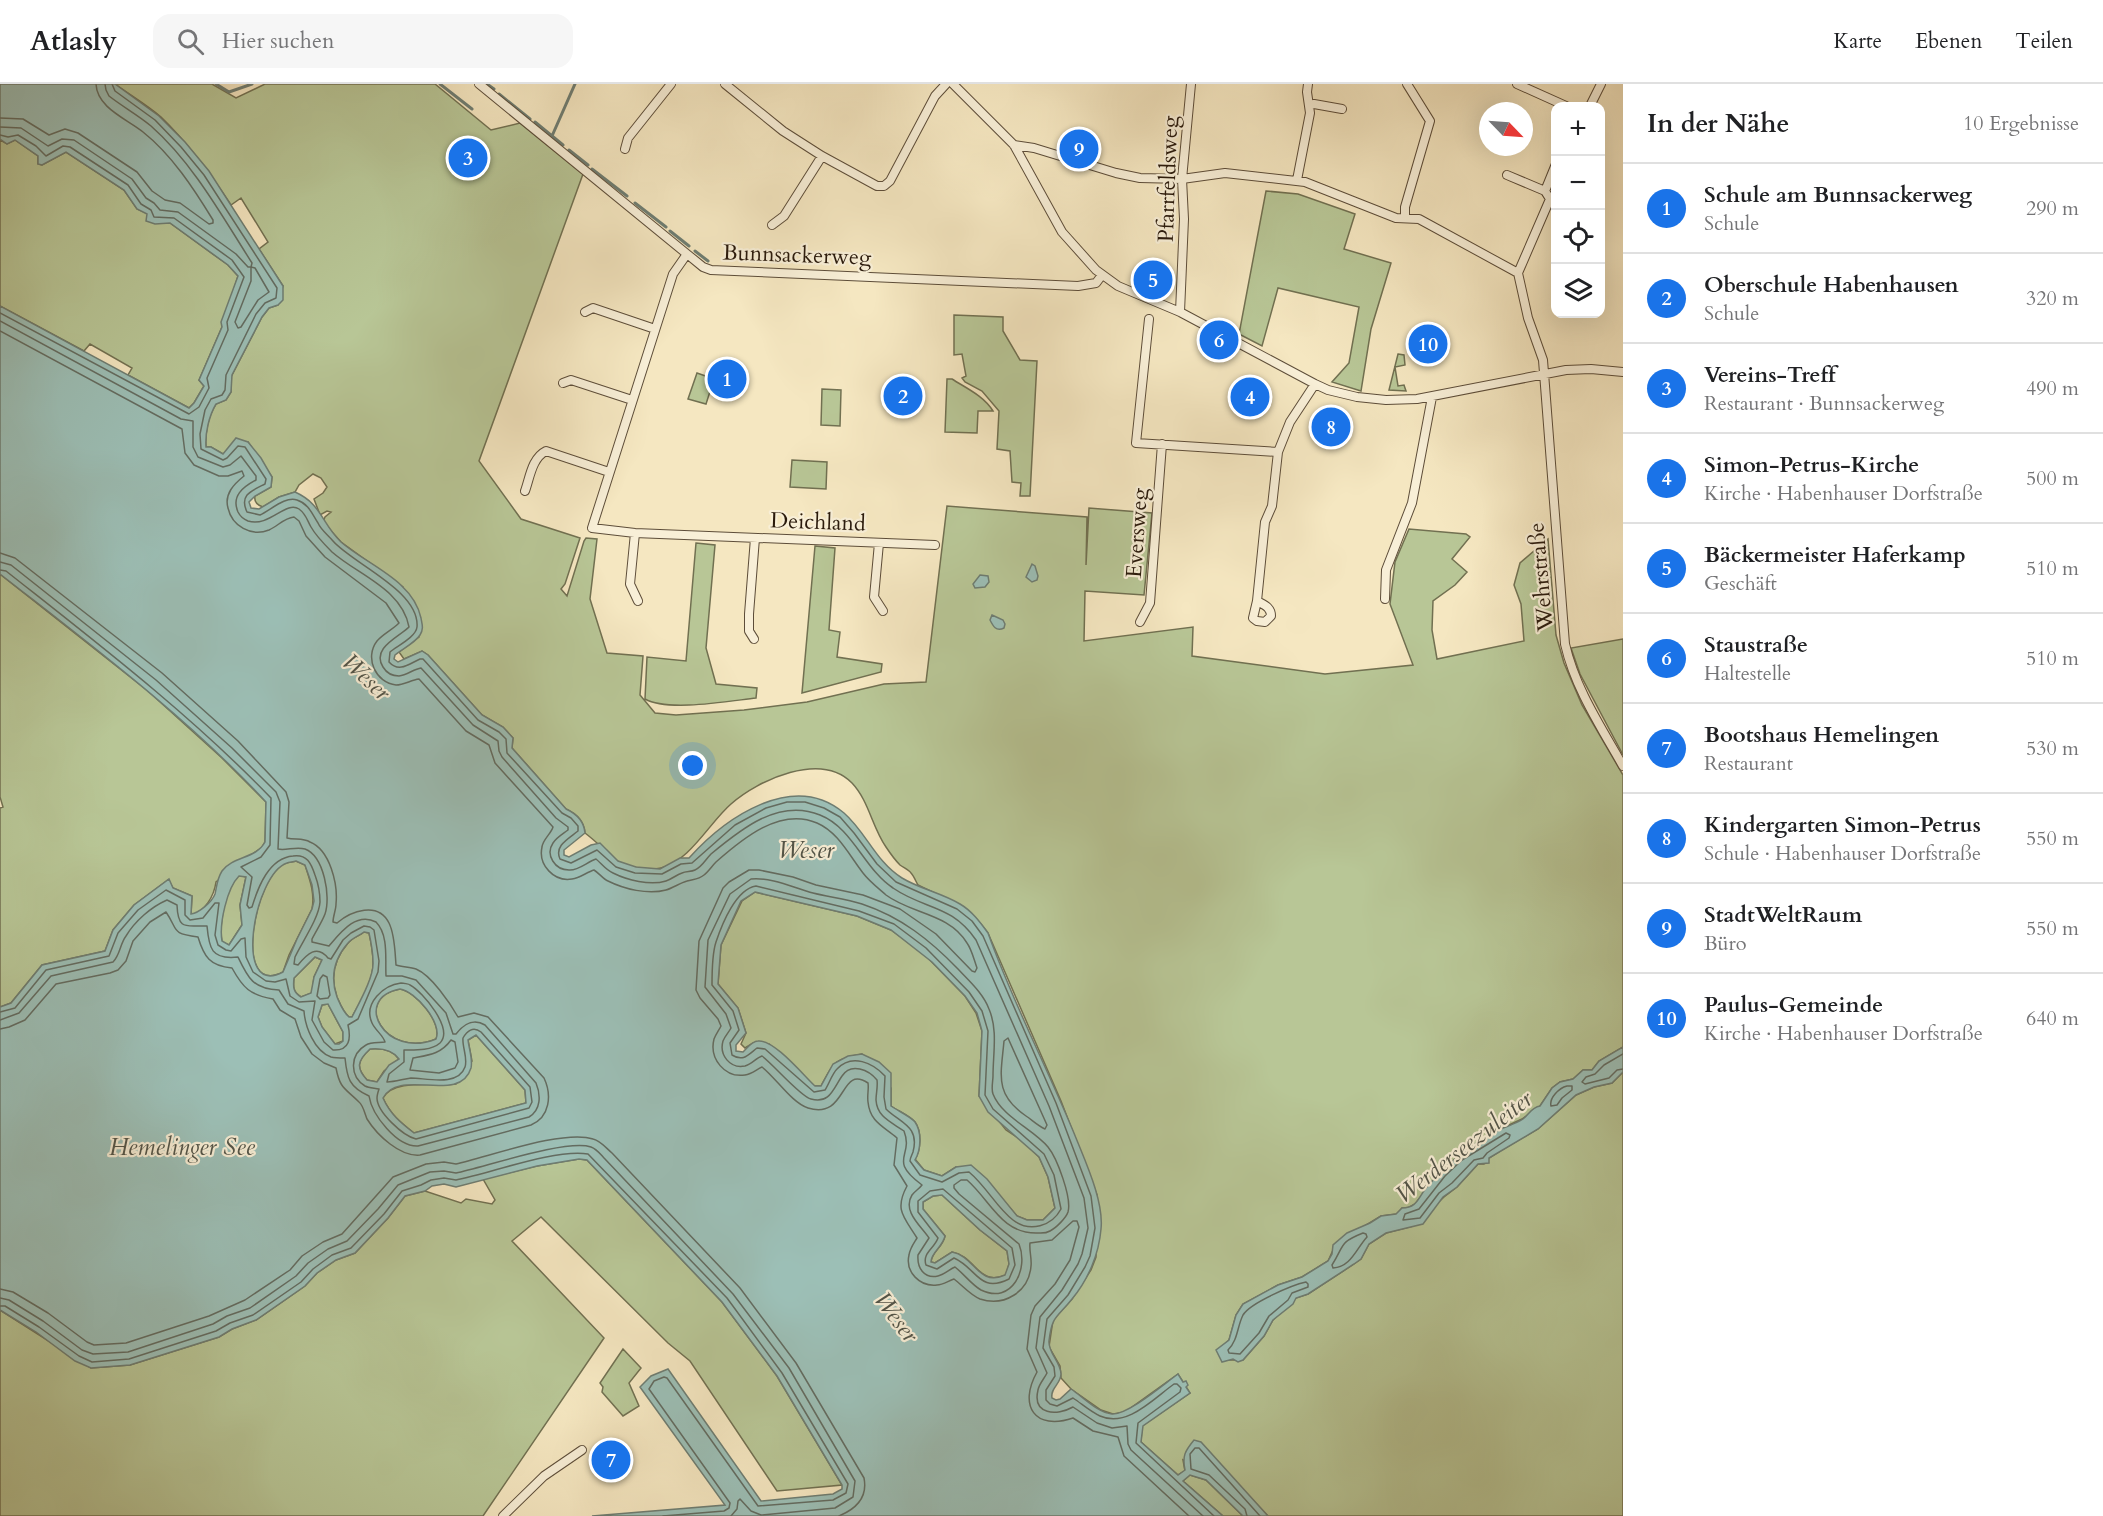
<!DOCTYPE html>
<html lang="de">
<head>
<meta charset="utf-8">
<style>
	body { margin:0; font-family:Cardo,serif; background:#f6f6f6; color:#202124 }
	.controls { position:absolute; right:18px; top:18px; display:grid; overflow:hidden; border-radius:12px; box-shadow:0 6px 24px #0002 }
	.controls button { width:54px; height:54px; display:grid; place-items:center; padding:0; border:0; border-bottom:2px solid #e0e0e0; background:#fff; color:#202124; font:30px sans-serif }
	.compass { position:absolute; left:1479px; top:18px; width:54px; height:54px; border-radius:50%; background:#fff; box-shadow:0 6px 24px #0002; rotate:115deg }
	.you { position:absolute; left:693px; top:682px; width:21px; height:21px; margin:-15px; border:4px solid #fff; border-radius:50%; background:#1a73e8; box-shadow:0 0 0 9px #1a73e833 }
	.badge { display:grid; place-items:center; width:39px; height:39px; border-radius:50%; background:#1a73e8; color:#fff; font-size:20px; font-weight:700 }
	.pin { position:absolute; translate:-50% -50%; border:3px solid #fff; box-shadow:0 2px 6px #0006 }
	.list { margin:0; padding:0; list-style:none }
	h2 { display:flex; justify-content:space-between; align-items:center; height:78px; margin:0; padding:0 24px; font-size:26px }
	h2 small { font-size:20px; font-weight:400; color:#757577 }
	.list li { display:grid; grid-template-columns:39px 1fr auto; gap:18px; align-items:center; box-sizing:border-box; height:90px; padding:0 24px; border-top:2px solid #e0e0e0 }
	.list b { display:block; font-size:22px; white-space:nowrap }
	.list p { margin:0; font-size:20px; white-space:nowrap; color:#757577 }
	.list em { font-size:20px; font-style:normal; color:#757577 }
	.icon { flex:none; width:33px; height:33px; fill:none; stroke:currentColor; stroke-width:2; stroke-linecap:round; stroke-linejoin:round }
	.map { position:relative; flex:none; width:1623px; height:1432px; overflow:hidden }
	header { display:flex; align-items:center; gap:36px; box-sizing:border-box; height:84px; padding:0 30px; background:#fff; border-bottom:2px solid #e0e0e0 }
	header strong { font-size:28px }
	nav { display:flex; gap:33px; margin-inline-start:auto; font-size:21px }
	.search { width:420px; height:54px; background:#f6f6f6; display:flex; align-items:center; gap:15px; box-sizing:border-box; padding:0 21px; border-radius:18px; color:#757577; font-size:22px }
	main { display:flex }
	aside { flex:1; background:#fff }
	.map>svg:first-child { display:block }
</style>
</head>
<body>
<header>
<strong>Atlasly</strong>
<div class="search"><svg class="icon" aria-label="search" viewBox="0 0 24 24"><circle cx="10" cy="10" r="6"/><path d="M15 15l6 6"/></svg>Hier suchen</div>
<nav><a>Karte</a><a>Ebenen</a><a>Teilen</a></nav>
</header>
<main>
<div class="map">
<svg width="1623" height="1432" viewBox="0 0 1623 1432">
	<rect width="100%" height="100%" fill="#f5e7c1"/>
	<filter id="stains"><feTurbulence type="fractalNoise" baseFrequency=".00333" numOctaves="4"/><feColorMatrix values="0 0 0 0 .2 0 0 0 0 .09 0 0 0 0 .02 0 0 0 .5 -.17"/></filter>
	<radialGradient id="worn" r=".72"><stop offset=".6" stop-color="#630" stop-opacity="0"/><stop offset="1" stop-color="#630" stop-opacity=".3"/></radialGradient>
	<path fill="#b8c696" stroke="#717051" stroke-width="1.5" d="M 115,0 L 212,0 L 236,14 L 265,0 L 435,0 L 491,46 L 520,39 L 583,90 L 479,377 L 521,435 L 580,454 L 565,500 L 561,505 L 567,512 L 584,457 L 586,454 L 597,455 L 590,515 L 607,569 L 643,572 L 640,611 L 655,629 L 676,631 L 744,626 L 807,618 L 884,600 L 926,598 L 947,422 L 1087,433 L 1086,481 L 1089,424 L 1152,429 L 1144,511 L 1085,507 L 1084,557 L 1193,543 L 1192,572 L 1325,590 L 1413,581 L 1390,520 L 1395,478 L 1409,445 L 1466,450 L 1470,453 L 1452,475 L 1467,488 L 1455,501 L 1433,517 L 1432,546 L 1437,575 L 1524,557 L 1521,520 L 1514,501 L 1520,479 L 1548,455 L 1556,551 L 1564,579 L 1582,621 L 1623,691 L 1623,963 L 1599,977 L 1592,986 L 1583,986 L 1573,995 L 1560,998 L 1552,1004 L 1540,1022 L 1522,1035 L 1494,1048 L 1463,1068 L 1440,1088 L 1415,1120 L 1408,1124 L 1402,1124 L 1397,1130 L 1381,1132 L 1361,1144 L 1334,1164 L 1328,1177 L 1302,1193 L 1278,1201 L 1243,1220 L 1236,1231 L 1229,1256 L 1225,1260 L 1224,1276 L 1243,1276 L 1264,1252 L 1273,1236 L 1296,1214 L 1308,1210 L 1354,1180 L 1361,1175 L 1369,1160 L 1386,1149 L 1413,1142 L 1444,1113 L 1457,1103 L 1478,1080 L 1484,1080 L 1489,1074 L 1500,1067 L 1538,1045 L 1576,1011 L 1594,1003 L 1612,999 L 1623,988 L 1623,1432 L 1268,1432 L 1252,1415 L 1183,1376 L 1185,1387 L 1178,1391 L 1141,1358 L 1142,1342 L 1190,1309 L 1178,1290 L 1125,1328 L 1113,1330 L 1101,1326 L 1071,1305 L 1061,1294 L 1060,1282 L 1049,1263 L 1053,1236 L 1072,1215 L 1091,1186 L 1096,1173 L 1097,1111 L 1061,1017 L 988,849 C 964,816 951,818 918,801 C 916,798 914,792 911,789 C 909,786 904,784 900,781 C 895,776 890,769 886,763 C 872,743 869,717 852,699 C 821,667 758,696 731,720 C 710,738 689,778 661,784 C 649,787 626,783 616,776 C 605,767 597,758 585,749 C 584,737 577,730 566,725 L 512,664 L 513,654 L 503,643 L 482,631 L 428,571 L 422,567 L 404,575 L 399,568 L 419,553 L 403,503 L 341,458 L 323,438 L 325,433 L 331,428 L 327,427 L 320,431 L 314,415 L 323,409 L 327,403 L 321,394 L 313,390 L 299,401 L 295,408 L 279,413 L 263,423 C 257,421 254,417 255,412 L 271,403 L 272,393 L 248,358 L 223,370 L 211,363 L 206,363 C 205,349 208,332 216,320 L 226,316 L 231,308 L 231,293 L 262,233 L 269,224 L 278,221 L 283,202 L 259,165 L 268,158 L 241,114 L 231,121 C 210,89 188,59 161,33 C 147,21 130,11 115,0 Z
		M 0,40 L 0,56 L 7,60 L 15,56 L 38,72 L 38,80 L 42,81 L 66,68 L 124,106 L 137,125 L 170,139 L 228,181 L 238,192 L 222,243 L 199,296 L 204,302 L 194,319 L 189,324 L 128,291 L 132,284 L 90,260 L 84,267 L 0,222 Z
		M 1266,107 L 1298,110 L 1355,130 L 1344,165 L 1391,179 L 1371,245 L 1361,307 L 1332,298 L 1349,279 L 1359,223 L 1278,204 L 1262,262 L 1239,250 Z
		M 954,231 L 1003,233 L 1003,247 L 1020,276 L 1037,277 L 1030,412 L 1020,412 L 1021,399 L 1012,398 L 1010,367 L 997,365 L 999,327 L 982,307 L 965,298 L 962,294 L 966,292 L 962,270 L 954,271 Z
		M 1398,270 L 1404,271 L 1405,281 L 1395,283 L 1398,302 L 1404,301 L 1406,307 L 1389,306 Z
		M 697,289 L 714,295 L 706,320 L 688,315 Z
		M 947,295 L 952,295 C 966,304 984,312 993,327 L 978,327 L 977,349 L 945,348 Z
		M 822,305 L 841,306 L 840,342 L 821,341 Z
		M 792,376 L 827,378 L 826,405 L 790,403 Z
		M 696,459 L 715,461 L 706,564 L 716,600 L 757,604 L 756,614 C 729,617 668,628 645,615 L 647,573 L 686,577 Z
		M 815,462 L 835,464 L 829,546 L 840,548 L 837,573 L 882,580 L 881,588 L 802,609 Z
		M 0,490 L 148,607 L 222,674 L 266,718 L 265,758 L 262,763 L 216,798 C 214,812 205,828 191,831 L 192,812 L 173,804 L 168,796 L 134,821 L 113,846 L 105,867 L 42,881 L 11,919 L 0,923 L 0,724 L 3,723 L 0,713 Z
		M 1623,555 L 1623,671 L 1580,590 L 1571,564 Z
		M 296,777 L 305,781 C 310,796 315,810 312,825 L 289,871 L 283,888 C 232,915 254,790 286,779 C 289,778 293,778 296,777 Z
		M 239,791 L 246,793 L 240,821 L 242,841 L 229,861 L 222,858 C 219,839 225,805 239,791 Z
		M 755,808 L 857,832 L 891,846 L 922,868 L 965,912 L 976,929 L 982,947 L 979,1012 L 1006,1046 L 1023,1057 L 1039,1073 L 1048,1093 L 1055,1124 L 1043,1136 L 1027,1136 L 1017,1132 L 1004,1117 L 956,1083 L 942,1092 L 924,1086 L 915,1075 C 921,1066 922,1048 915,1038 C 910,1032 898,1027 891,1022 L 891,1004 L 862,970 C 834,975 834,978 821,1002 L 814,1002 L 769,960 L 753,959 L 745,964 L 741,960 L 746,949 L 738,924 L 718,900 L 721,861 L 742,817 Z
		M 364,848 L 369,849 C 371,858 373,868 373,878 C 374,896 360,918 352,933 L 349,933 C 343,928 340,920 337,913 C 330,893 334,875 348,859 C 352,854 359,852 364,848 Z
		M 315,873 L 322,876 L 314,893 L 312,909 L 301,913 C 293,908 293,903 294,894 Z
		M 400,905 C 415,907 443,939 436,955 C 385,976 351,914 400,905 Z
		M 328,920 L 343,948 L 343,957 L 335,960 L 322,943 L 318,933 L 322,921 Z
		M 476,951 L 525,1006 L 526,1019 L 414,1049 C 401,1039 390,1030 383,1014 C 394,994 435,1003 456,1000 L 472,977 L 468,956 Z
		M 370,965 C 381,964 392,965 399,975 L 384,987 L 377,998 L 367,996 C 356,984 357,977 370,965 Z
		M 579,1075 L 587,1076 L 722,1218 L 777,1292 L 842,1401 L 777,1407 L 690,1277 L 668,1259 L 541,1133 L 512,1157 L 604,1254 L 483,1432 L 0,1432 L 0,1226 L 91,1284 L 130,1281 L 219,1253 L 232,1245 L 256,1236 L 305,1202 L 317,1189 L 336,1176 L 355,1169 L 388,1134 L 405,1112 L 425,1107 L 461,1119 L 466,1115 L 492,1120 L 495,1116 L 483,1095 L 537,1082 Z
		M 942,1111 L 980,1146 L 1007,1167 L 1009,1180 L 1006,1191 C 978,1203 976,1172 952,1168 L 935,1179 L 931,1178 C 931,1168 943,1163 945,1152 L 923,1125 L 923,1118 L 933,1112 Z
		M 623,1265 L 641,1284 L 629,1299 L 639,1322 L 623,1332 L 602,1308 L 603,1303 L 600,1299 Z
		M 1190,1391 L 1206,1396 L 1243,1432 L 1223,1432 L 1183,1397 Z"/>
	<path fill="#9cbfb6" stroke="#6e7d72" stroke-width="1.5" fill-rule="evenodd" d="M 0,0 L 115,0 L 159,32 L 185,58 L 209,87 L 283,202 L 283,216 L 278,221 L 269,224 L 262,233 L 232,291 L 231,308 L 226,316 L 216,320 C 209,332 205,349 206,363 L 211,363 L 223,370 L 236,354 L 248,358 L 261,374 L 272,393 L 271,403 L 255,412 L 249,418 L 251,424 L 259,425 L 279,413 L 295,408 C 322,420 321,439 341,458 C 367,481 413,496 421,534 C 422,540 424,545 420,551 C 415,559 402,565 395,571 L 394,575 L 398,578 L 422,567 L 428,571 L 482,631 L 503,643 L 513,654 L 512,664 L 566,725 C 577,730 584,737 585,749 L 564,766 L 564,771 L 569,773 L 591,761 L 600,759 L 618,777 L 636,783 L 660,785 L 680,774 L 689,774 C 725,734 793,686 844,729 C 866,748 876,778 902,794 C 920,805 942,809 960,820 C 972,827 980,838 988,849 C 1013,919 1048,985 1076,1054 C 1086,1079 1104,1118 1101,1145 C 1099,1170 1088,1196 1072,1215 C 1057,1234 1052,1231 1049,1257 C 1048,1269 1061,1278 1061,1290 C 1061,1300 1050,1304 1052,1314 L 1056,1316 L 1060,1315 L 1071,1305 C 1083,1313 1098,1329 1112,1330 C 1128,1331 1164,1300 1178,1290 L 1183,1298 L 1186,1297 L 1188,1301 L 1186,1303 L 1190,1309 L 1143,1342 L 1141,1358 L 1178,1391 L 1185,1386 C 1182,1372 1185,1367 1194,1356 L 1201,1358 L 1268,1432 L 1243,1432 L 1206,1396 L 1190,1391 L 1183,1397 L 1223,1432 L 592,1432 L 725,1421 L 640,1303 L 651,1292 L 668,1285 L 761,1417 L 833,1410 L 842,1405 L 842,1401 L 777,1292 L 722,1218 L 587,1076 L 579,1075 L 537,1082 L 456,1103 L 444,1100 L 432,1102 L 425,1107 L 405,1112 L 388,1134 L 355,1169 L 336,1176 L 317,1189 L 305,1202 L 256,1236 L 232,1245 L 219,1253 L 130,1281 L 91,1284 L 75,1277 L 36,1248 L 0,1226 L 0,923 L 11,919 L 42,881 L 105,867 L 113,846 L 134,821 L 169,795 L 173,804 L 192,812 L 191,830 C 199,829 212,818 215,810 C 217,801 217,795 222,787 C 233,772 256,775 265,758 L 266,718 C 186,632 92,562 0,490 L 0,222 L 189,324 L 194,319 L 204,302 L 199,296 L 222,243 L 221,238 L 238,192 L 228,181 L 170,139 L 155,140 L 146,137 L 147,130 L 137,125 L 124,106 L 66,68 L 42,81 L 38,80 L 38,72 L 15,56 L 7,60 L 0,55 ZM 296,777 L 305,781 L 312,801 L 314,817 L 312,825 L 297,855 L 283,888 C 232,915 254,790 287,779 C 289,778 293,778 296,777 ZM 239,792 L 246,793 L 240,821 L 242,841 L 229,861 L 222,857 C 219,840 227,804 239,792 ZM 755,808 L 857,832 L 891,846 L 932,878 L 965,912 L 977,929 L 982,947 L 979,1012 L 988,1028 L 1039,1073 L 1048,1093 L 1055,1124 L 1043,1136 L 1027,1136 L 1017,1132 L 987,1095 L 971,1081 L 956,1083 L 942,1092 L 924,1086 L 915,1076 C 921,1066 922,1048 915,1038 C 910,1032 898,1027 891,1022 L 891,989 L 879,978 L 862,970 L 848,972 L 833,980 L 821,1002 L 815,1002 C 804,992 774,955 758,957 C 752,957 747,964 743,968 L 736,967 L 736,961 L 746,949 L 738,924 L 718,900 L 721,861 L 741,817 ZM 364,848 L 369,849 C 371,858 373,869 373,878 C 374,893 359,919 352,933 L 349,933 C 343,928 340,920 337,913 C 330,893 334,875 348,859 C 352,854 359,852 364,848 ZM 315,873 L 322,876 L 314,893 L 311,909 L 301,913 C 293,908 293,903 294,894 ZM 400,905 C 415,907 443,939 436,955 C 385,976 351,914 400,905 ZM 328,920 L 343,948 L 343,957 L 339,960 L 335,960 L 322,943 L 318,933 L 322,921 ZM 476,951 L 525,1006 L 526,1019 L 414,1049 C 401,1039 390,1030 383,1014 C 399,983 460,1021 471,984 C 473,975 469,965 468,956 ZM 370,965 C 381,964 392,965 399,975 L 389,981 L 377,998 L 367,996 C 356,984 357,977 370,965 ZM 942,1111 L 980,1146 L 1007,1167 L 1009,1180 L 1005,1191 C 978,1203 975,1172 952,1168 L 935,1179 L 931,1178 C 931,1168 943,1163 945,1152 L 923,1125 L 923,1118 L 933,1112 Z
		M 1032,480 L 1035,482 L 1038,492 L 1037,496 L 1032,498 L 1026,493 Z
		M 980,491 L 988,492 L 989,498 L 985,503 L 975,504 L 973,500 Z
		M 992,531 L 1003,536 L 1005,540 L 1004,544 C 996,548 993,542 990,536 Z
		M 1623,963 L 1623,988 L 1612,999 L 1594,1003 L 1576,1011 L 1538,1045 L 1489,1074 L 1489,1079 L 1478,1080 L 1457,1103 L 1443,1113 L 1423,1140 L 1386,1149 L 1369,1160 L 1361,1175 L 1354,1180 L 1308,1210 L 1296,1214 L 1293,1220 L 1273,1236 L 1264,1252 L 1243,1276 L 1238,1278 L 1233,1275 L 1222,1278 L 1216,1266 L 1229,1256 L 1236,1231 L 1243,1220 L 1278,1201 L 1302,1193 L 1328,1177 L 1332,1170 L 1333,1161 L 1347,1149 L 1370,1139 L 1381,1132 L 1396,1130 L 1402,1124 C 1417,1124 1418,1114 1426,1104 C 1445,1082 1467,1063 1493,1049 C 1503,1043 1514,1041 1523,1035 C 1529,1030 1532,1023 1540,1022 L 1552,1004 L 1560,998 L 1573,995 L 1583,986 L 1592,986 L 1599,977 Z"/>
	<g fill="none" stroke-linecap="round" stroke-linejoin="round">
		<path stroke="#636c61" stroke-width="1.5" d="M 112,0 L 115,7 L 155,36 L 181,63 L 204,91 L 277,204 L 276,214 L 265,219 L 256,230 L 226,291 L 225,306 L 222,311 L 211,315 L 205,326 L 200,350 L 201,365 L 223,376 L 227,374 L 238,362 L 245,363 L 266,395 L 265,400 C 251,407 239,411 247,428 L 260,431 C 271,426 285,412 297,416 C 309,420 312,430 318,439 C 321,446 328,451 333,457 C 353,480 420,507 417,543 C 416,553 397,562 390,568 L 389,578 C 399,589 409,580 420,575 L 423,575 L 478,636 L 499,648 L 506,655 L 507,669 L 562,729 L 571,734 L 578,742 L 578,747 C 568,755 554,762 560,775 L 571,779 L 597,766 L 616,783 L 635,789 L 662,790 L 681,780 L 692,779 L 735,741 L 766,724 L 787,718 L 805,718 L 824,724 L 840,733 L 854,749 L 877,780 L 896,798 L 957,825 L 972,837 L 983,852 L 1056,1019 L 1091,1112 L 1095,1144 L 1090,1172 L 1085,1183 L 1068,1211 L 1047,1235 L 1043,1264 L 1054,1283 L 1055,1292 L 1046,1306 L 1046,1316 L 1050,1320 L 1057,1322 L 1073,1314 C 1082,1320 1091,1328 1100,1332 C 1127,1344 1153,1315 1174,1300 L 1177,1300 L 1181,1304 L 1180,1308 L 1138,1339 L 1136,1359 L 1214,1432
			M 0,34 L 23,35 L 49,51 L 65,45 L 78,49 L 137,88 L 152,107 L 165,116 L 180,119 L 209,140 L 213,139 L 213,136 C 194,105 172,71 143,48 C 127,35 97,24 96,0
			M 0,43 L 21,44 L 48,62 L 62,55 L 74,56 L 132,95 L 146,114 L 154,119 L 160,126 L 178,128 L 236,170 L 248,183 L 251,183 L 252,179 C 222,132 193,79 151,42 C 138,31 123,23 109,12 L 106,6 L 105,0
			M 0,51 L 8,53 L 18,51 L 36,62 L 46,72 L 63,62 L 70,63 L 128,101 L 141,120 L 151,126 L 154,133 L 174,134 L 232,176 L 244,193 L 227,238 L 228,246 L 207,294 L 209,304 L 199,323 L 189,330 L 0,229
			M 251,183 L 255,184 L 269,208 L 258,216 L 241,243 L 238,244 L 235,238 L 251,197 Z
			M 0,237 L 181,335 L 193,337 L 193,363 L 198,373 L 223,383 L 230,381 L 241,372 L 256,392 L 256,396 C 243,403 231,412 238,428 C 240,432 243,435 248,437 C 269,444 286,416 299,425 C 306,430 307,436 311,443 C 316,452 325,461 332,468 C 358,491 402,505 409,543 C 399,553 371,564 383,583 C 386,588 392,592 399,592 C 407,591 414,585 421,584 L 473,641 L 498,657 L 499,667 L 502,673 L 556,734 L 568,743 L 568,746 C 563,750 557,753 553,759 C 545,771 555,786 569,786 C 578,787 587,778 596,775 C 601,779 606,786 613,789 C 627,796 650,802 666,797 C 672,795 676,791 682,789 C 686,787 691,788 695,786 C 702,783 706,775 711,770 C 741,745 779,714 820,731 C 853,744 864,785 893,804 C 925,826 951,820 976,856 L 1049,1022 L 1084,1114 L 1088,1144 L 1082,1170 L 1078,1180 L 1062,1206 L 1040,1233 L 1036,1264 L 1047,1289 C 1044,1295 1039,1300 1038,1306 C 1032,1331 1057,1332 1073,1323 L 1097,1339 L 1112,1344 L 1127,1342 L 1128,1360 L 1131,1366 L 1203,1432
			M 0,247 L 182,345 L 185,369 L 194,381 L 219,392 L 228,392 L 242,387 L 244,392 C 234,400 224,410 228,424 C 232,442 251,453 269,446 C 278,442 284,434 294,433 L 299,437 L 306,452 L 325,473 L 386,519 L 399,539 C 392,546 383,550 377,557 C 364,574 376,599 396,601 C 404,601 411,596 419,595 L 466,647 L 489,661 L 495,679 L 553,743 C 551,750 543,755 542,763 C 538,781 554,798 572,795 C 580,794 587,788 594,786 C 599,789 603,795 608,797 C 624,805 648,811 666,806 C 673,804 680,799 687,797 C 693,795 698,796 704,791 C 708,788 712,782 716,778 C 742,755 780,723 817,739 C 838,748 849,771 863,789 C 869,797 878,804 886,811 C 911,830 949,829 967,859 C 972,866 974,876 977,884 L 975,888 L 972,887 L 936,850 L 900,825 L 863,811 L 816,801 L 793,793 L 759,786 L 749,786 L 729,798 L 723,804 L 699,857 L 696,906 L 700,914 L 718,935 L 721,942 C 719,946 716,950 714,955 C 709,975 725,994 745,991 C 752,990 757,985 762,983 C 776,994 792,1019 808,1024 C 848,1036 839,980 868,999 C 869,1005 867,1011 868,1018 C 870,1038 883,1042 897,1054 L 894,1081 L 907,1102 C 894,1126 904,1133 917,1154 C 914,1159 910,1164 909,1171 C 905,1188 920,1203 937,1201 C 943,1201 948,1197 954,1195 C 962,1201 970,1211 980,1215 C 1004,1223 1029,1208 1031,1182 C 1032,1175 1029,1166 1030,1159 L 1052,1156 L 1073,1137 L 1077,1137 L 1079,1143 L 1070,1176 L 1055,1200 L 1035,1222 L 1031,1231 L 1027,1265 L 1037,1288 C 1018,1322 1035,1347 1073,1334 L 1093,1347 L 1118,1353 L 1124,1372 L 1189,1432
			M 0,469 L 15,474 L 162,589 L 238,657 L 286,708 L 289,718 L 287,754 C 295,756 303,754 310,758 C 330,766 338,800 336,820 C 336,826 333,832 333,838 L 337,839 C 351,827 378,817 389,839 C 395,851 395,869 396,881 C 402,883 410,883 416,885 C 431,891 450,919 458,933 L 474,929 L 488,933 L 544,994 C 552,1011 550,1033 531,1041 L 420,1071 C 400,1073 377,1051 367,1035 C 365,1030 363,1021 359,1018 C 345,1004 340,1005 336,984 L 324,979 L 312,970 L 301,953 L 295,935 L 280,926 L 273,915 C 250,911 243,904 232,884 C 210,882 204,873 198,853 C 170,849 179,847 166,828 L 150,838 L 133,857 L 126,877 L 118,886 L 110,889 L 56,900 L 25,936 L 9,943 L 0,945
			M 0,478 L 11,481 L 156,596 L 232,664 L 276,708 L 280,718 L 278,765 C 286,767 296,762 305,765 C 324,772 331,813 325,830 C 322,838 316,847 312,855 L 312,858 L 329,862 C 341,848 356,828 376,838 C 389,851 385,876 386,892 L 402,892 L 416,896 L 446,929 L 453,950 L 456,950 C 464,940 473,934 485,941 L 536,999 C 541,1011 541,1026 529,1033 L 418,1062 C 397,1063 372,1031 369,1012 C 349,1003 347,994 345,974 C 341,974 335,974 331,973 C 314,967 305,942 304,927 L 288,920 L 279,906 C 253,905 248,894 238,873 C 211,876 209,864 207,842 C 187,841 178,848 177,821 L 167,816 C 151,823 135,837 126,852 C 120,860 120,871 113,878 L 51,892 L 19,929 L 0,936
			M 0,486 L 6,487 C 97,559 190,630 271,714 L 270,761 L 261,773 L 241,783 L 252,793 L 247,821 L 249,824 L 252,823 C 258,803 269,774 293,772 C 307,770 311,779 315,791 C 318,799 320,809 320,818 C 319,834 302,858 295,873 L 294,880 L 298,881 C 307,870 317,860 328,874 L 331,875 L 343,856 L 351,849 L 364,842 L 370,843 L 374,846 L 379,877 L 378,888 L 358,935 L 348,941 C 351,954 350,967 333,966 L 324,958 L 312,936 L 315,917 L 299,918 L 290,912 L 286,895 L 275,898 L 266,897 L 253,888 L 246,873 L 245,854 L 241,855 L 231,867 L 226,866 L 218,861 L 215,851 L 219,819 L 215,819 L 203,834 L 190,836 L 185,831 L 185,816 L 166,806 L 138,826 L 118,849 L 109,872 L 46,886 L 15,924 L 0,928
			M 751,795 C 772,793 794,804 813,809 C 829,813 846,815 862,820 C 901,833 930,856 958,885 C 969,897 983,909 989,925 C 998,946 993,969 993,992 C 993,997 991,1005 993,1010 C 1002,1033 1033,1045 1048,1063 C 1057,1074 1072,1114 1068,1128 C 1066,1134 1056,1144 1050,1147 C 1045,1150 1041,1149 1036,1149 C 1001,1149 991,1117 967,1096 L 961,1096 L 954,1101 L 954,1104 L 959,1110 L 1019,1160 C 1029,1185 1012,1221 981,1206 C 972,1201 964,1190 955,1183 C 950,1185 944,1191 938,1192 C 924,1195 917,1184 918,1171 L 929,1154 C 921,1142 902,1127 912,1111 C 915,1107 919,1105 922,1101 C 887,1075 914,1073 904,1047 C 891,1038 877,1033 876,1016 C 876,1009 878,1003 877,996 C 869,986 851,978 842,992 C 833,1005 830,1020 811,1015 C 801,1013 773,980 762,972 C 756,974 752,980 745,982 C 730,985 719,971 723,957 C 725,952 729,948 731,944 L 726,930 L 705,903 L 708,856 L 730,810 Z
			M 756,802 L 859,827 L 894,840 L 926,864 L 969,908 L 982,927 L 988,947 L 985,1011 L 993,1025 L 1044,1070 L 1054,1091 L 1061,1125 C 1052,1142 1030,1149 1013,1136 C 997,1124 986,1102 969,1088 L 959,1089 L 942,1098 L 920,1091 L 910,1077 C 910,1074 912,1071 913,1068 C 920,1042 900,1039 886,1025 L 884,1013 L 885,992 C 873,979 852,969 837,985 C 832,990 829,1000 825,1006 L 814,1008 L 765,965 L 757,964 C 748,971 743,978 732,971 L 730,959 L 739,946 L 733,927 L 712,901 C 712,888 712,870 716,858 C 722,840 736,805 756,802 Z
			M 323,891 L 327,893 L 330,911 L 328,914 L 320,915 L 317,912 L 320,895 Z
			M 401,899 C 403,899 409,900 410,901 C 423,908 454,945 440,959 C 431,967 414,966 404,966 L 404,978 L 389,990 L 387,998 C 395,998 403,995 411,994 C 426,994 458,1003 465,983 C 468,974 462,963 463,954 C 467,947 473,942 481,948 L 530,1003 L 532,1018 L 529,1024 L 416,1055 C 403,1052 377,1028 377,1014 C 377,1011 378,1008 379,1005 C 375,1004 369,1004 365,1002 C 349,992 350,970 366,961 C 371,958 379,959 385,958 C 383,951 375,946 372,939 C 363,919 384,901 401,899 Z
			M 1008,954 L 1047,1041 L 1045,1045 C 1038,1042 1032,1036 1026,1032 C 994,1010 1001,991 1004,957 Z
			M 451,956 L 455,958 L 458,978 L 455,984 L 439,989 L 410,986 L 413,974 C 429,971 441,970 451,956 Z
			M 1623,970 L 1604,981 L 1595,990 L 1586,993 L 1582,998 L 1585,1000 L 1609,994 L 1617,986 L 1623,985
			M 1567,1002 L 1572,1002 L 1572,1006 L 1562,1014 L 1557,1021 L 1551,1022 C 1549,1014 1559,1004 1567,1002 Z
			M 1506,1049 L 1510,1051 L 1509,1054 L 1487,1069 L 1483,1074 L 1474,1076 L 1452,1099 L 1439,1109 L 1420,1134 L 1403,1136 L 1405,1130 L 1419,1125 L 1445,1092 L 1462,1076 Z
			M 943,1105 L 1012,1164 L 1015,1181 L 1009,1195 C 979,1210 977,1184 954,1174 L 937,1185 L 926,1181 C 922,1169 934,1165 938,1154 L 918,1128 L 918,1117 L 930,1107 Z
			M 1363,1149 L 1366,1150 L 1367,1153 C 1356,1165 1351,1183 1333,1184 L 1332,1181 C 1345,1161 1338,1159 1363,1149 Z
			M 1306,1198 L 1308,1200 L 1308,1203 L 1292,1209 L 1288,1216 L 1269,1232 L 1259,1249 L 1240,1270 L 1229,1269 L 1228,1266 C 1238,1256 1237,1243 1243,1231 C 1250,1219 1292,1201 1306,1198 Z
			M 0,1205 L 13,1208 L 48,1229 L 87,1258 L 94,1261 L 126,1259 L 209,1232 L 245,1216 L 290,1186 L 302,1172 L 323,1158 L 342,1150 L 393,1093 L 426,1080 L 444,1078 L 456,1080 C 488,1073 564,1045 593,1055 C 601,1057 606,1064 612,1069 L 740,1204 L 796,1279 L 864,1394 C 868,1414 856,1425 839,1432
			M 0,1214 L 9,1216 L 43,1237 L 82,1266 L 93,1270 L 128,1268 L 213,1240 L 227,1232 L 250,1224 L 296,1192 L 308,1179 L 328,1165 L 347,1157 L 378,1125 L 398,1101 L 430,1088 L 444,1087 L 456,1089 C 485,1083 566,1055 591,1063 C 597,1065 601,1071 605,1075 L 733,1210 L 789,1284 L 855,1397 L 853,1413 L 835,1424 L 761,1431 L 751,1427 L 740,1415 L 738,1417 L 737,1425 L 731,1432
			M 0,1222 L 5,1222 L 39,1243 L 79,1272 L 92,1278 L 129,1275 L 216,1247 L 230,1239 L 253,1231 L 301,1198 L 313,1185 L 332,1171 L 351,1164 L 384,1130 L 402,1107 L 421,1101 L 431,1096 L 444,1094 L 456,1096 C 492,1089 553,1065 588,1070 L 727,1214 L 782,1289 L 848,1400 L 846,1409 L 833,1416 L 758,1422 L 667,1294 L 664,1293 L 654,1297 L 649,1305 L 730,1419 L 729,1424 L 724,1427 L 663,1432
			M 1247,1432 L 1245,1425 L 1209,1391 L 1191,1385 L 1190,1370 L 1195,1364 L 1199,1364 L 1260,1432"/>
		<path stroke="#6e7d72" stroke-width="3" d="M 216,0 L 229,8 L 252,0
			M 440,0 L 472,25
			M 487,0 L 494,5
			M 499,10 L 530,35
			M 535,38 L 563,61
			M 552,52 L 575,0
			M 569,66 L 588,81
			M 592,85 L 627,112
			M 635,119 L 666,143
			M 670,147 L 689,162
			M 695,167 L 708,177"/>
		<g stroke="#5d4d39" stroke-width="10">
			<path id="street" d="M 479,0 L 687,170 L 703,183 L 711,186 L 1078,202 L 1096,199 L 1102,191
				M 725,0 L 783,47 L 822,72 L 877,102 L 884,102 L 890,97 L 935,12 L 946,0
				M 953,0 L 1014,61 L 1062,148 L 1096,186 L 1118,202 L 1180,228 L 1315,300 L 1328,306 L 1357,313 L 1386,316 L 1417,315 L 1566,286 L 1591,285 L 1623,288
				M 1517,0 L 1566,22
				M 1309,21 L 1314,20 L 1342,25
				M 1590,22 L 1601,0
				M 1014,61 L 1034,64 L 1116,89 L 1140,94 L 1182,95 L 1225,89 L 1305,98 L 1396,134 L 1419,135 L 1518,189 L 1528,234 L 1543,276 L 1565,560 C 1575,604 1601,643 1623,682
				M 625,65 L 628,54 L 671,0
				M 1507,91 L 1545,107
				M 1297,96 L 1310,29 L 1307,8 L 1308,0
				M 1405,133 L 1405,123 L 1430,37 L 1407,0
				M 772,141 L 784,132 L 822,72
				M 687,170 L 673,190 L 592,444 L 635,449 L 935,461
				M 1518,189 L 1550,115 L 1545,107 L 1556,80
				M 585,228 L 593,224 L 655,245
				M 1180,228 L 1184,135 L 1182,95 L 1191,0
				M 1149,235 L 1136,359 L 1278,368
				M 563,299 L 571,296 L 632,316
				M 525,407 C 530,393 532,374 546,367 L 609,388
				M 635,449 L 630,500 L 638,517
				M 879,459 L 874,513 L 883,527
				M 1385,515 L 1386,486 L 1412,419 L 1432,313
				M 1257,517 L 1265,438 L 1272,422 L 1278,368 L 1290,338 L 1315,300
				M 1257,517 C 1264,521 1271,523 1271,532 L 1265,538 L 1257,537 L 1253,534 Z
				M 1140,538 L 1150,519 L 1162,360
				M 754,555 L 749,547 L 749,530 L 755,454
				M 503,1432 L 544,1392 L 582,1366"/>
		</g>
		<use href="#street" stroke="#f8efd7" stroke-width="8"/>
	</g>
	<g text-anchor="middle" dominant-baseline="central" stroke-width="4.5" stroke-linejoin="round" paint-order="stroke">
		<g font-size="22" fill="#2a1a0c" stroke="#f8efd7">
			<text transform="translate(1168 95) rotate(-88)">Pfarrfeldsweg</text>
			<text transform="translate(797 171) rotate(2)">Bunnsackerweg</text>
			<text transform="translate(818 438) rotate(2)">Deichland</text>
			<text transform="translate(1137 449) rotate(-86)">Eversweg</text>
			<text transform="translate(1541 493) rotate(-95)">Wehrstraße</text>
		</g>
		<g font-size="24" font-style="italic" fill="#525448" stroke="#f8efd7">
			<text transform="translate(366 593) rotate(43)">Weser</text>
			<text x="806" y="766">Weser</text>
			<text x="182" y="1063">Hemelinger See</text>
			<text transform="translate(1464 1063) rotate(-38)">Werderseezuleiter</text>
			<text transform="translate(896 1233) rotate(53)">Weser</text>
		</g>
	</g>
	<rect width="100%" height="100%" filter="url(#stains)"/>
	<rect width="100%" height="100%" fill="url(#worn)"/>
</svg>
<div class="controls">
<button>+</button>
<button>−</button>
<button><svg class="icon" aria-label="locate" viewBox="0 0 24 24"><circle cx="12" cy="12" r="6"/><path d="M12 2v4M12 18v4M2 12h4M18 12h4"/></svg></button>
<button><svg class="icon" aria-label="layers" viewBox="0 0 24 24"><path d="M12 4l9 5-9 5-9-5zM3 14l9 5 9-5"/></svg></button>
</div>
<svg class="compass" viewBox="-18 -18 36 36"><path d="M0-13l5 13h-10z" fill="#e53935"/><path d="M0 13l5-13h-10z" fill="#757577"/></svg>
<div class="you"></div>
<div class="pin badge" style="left:727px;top:295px">1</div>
<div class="pin badge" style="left:903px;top:312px">2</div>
<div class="pin badge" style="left:468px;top:74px">3</div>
<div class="pin badge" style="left:1250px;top:313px">4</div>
<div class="pin badge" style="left:1153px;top:196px">5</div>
<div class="pin badge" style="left:1219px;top:256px">6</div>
<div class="pin badge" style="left:611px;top:1376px">7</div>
<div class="pin badge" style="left:1331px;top:343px">8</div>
<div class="pin badge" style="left:1079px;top:65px">9</div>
<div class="pin badge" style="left:1428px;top:260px">10</div>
</div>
<aside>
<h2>In der Nähe<small>10 Ergebnisse</small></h2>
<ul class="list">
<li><span class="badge">1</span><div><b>Schule am Bunnsackerweg</b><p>Schule</p></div><em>290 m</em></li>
<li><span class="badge">2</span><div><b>Oberschule Habenhausen</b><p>Schule</p></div><em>320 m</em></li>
<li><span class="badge">3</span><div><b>Vereins-Treff</b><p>Restaurant · Bunnsackerweg</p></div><em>490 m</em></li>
<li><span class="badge">4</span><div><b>Simon-Petrus-Kirche</b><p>Kirche · Habenhauser Dorfstraße</p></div><em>500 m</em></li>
<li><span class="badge">5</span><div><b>Bäckermeister Haferkamp</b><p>Geschäft</p></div><em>510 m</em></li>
<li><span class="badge">6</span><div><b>Staustraße</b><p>Haltestelle</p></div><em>510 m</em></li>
<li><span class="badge">7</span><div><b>Bootshaus Hemelingen</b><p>Restaurant</p></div><em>530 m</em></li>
<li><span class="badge">8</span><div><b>Kindergarten Simon-Petrus</b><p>Schule · Habenhauser Dorfstraße</p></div><em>550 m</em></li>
<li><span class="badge">9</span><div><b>StadtWeltRaum</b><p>Büro</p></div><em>550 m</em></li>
<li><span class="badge">10</span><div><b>Paulus-Gemeinde</b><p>Kirche · Habenhauser Dorfstraße</p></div><em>640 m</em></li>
</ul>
</aside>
</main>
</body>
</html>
